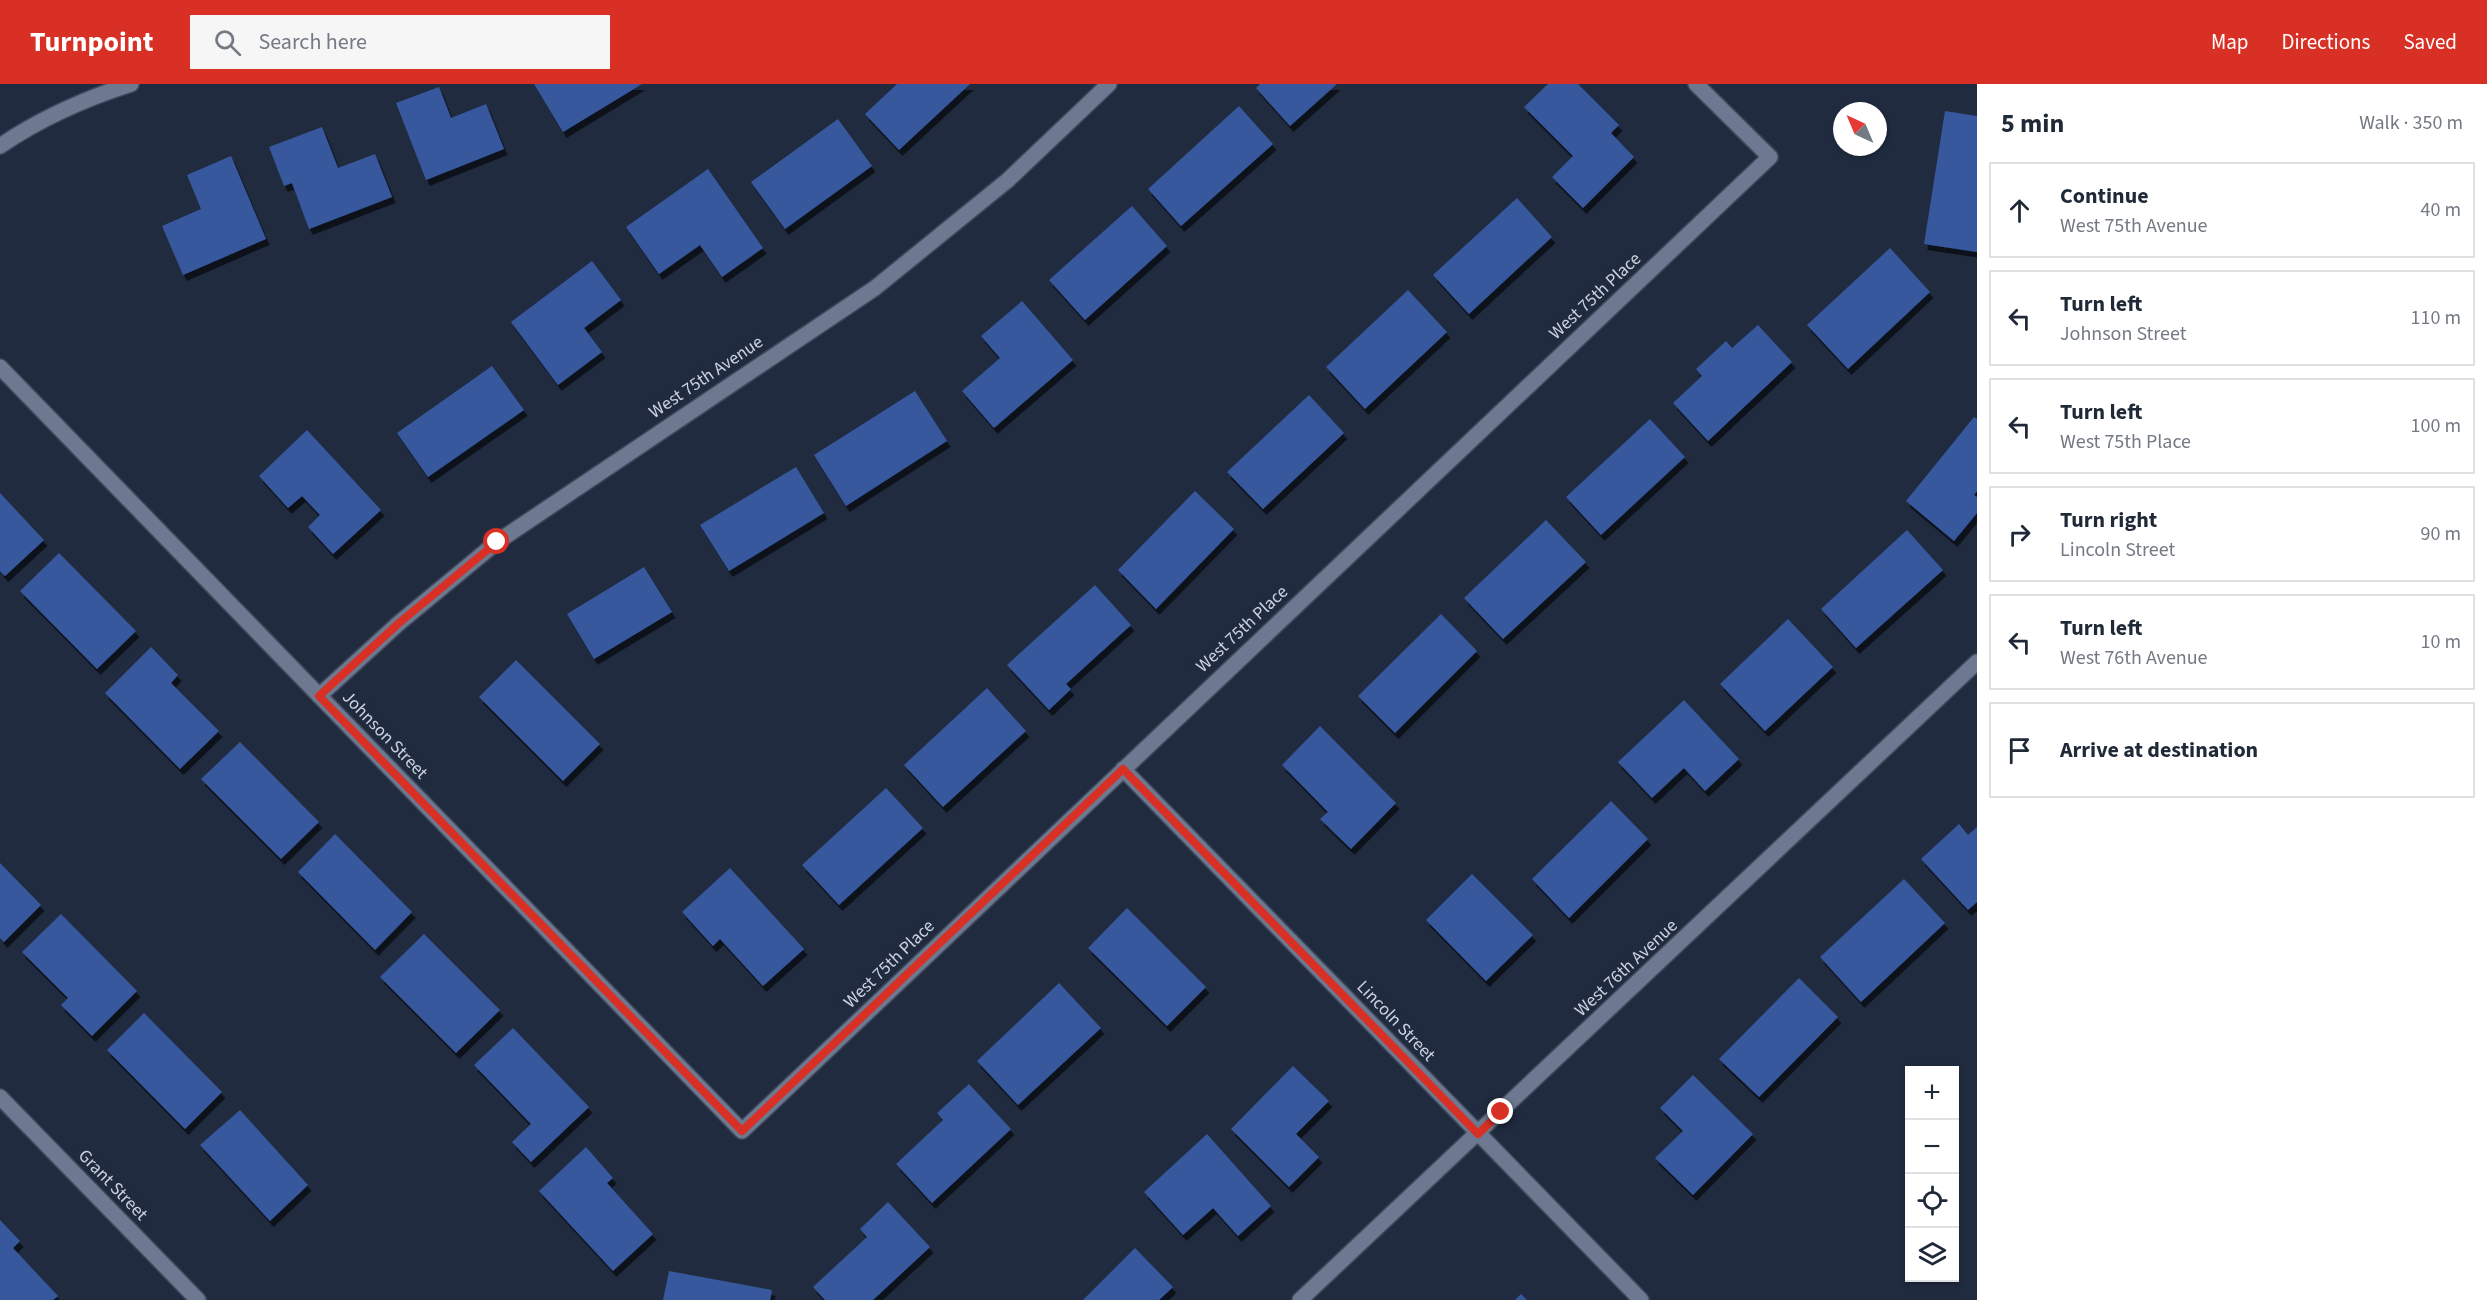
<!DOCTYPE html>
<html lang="en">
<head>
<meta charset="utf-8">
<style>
	body { margin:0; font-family:"Source Sans 3",sans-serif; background:#f6f6f7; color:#1f2937 }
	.controls { position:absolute; right:18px; bottom:18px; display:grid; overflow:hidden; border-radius:0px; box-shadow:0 2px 4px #0004 }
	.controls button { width:54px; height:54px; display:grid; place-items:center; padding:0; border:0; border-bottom:2px solid #e0e1e3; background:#fff; color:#1f2937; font:30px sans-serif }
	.compass { position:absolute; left:1833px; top:18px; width:54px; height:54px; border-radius:50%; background:#fff; box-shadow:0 2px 4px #0004; rotate:316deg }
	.stop { position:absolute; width:18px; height:18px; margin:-14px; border:4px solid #d93025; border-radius:50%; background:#fff }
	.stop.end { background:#d93025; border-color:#fff; box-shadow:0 2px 6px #0008 }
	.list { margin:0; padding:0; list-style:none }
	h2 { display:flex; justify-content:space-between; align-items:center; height:78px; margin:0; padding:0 24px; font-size:26px }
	h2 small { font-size:20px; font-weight:400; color:#747a83 }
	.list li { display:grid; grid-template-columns:39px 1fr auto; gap:18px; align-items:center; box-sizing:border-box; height:96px; margin:0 12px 12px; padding:0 12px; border:2px solid #e0e1e3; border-radius:0px }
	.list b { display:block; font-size:22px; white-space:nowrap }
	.list p { margin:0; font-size:20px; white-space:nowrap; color:#747a83 }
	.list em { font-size:20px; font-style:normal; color:#747a83 }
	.icon { flex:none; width:33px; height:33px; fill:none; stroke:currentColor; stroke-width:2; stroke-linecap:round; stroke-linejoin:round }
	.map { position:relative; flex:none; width:1977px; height:1216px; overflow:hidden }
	header { display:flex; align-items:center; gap:36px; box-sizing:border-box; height:84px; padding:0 30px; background:#d93025; color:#fff }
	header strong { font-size:28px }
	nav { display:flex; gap:33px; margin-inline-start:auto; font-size:21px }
	.search { width:420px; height:54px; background:#f6f6f7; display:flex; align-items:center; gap:15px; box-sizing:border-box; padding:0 21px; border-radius:0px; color:#747a83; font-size:22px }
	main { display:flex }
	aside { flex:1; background:#fff }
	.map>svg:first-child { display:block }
</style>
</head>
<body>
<header>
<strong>Turnpoint</strong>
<div class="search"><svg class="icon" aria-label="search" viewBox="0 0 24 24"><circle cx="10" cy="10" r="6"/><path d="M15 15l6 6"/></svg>Search here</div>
<nav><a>Map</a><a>Directions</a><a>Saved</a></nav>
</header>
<main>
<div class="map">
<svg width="1977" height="1216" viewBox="0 0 1977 1216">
	<defs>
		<filter id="shadow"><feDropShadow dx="3.5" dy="6" stdDeviation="0" flood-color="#0009"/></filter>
	</defs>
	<rect width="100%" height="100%" fill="#202b3f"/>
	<path fill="#37589e" filter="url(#shadow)" d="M 534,0 L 642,0 L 563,48 Z
		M 897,0 L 970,0 L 899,66 L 865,30 Z
		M 1260,0 L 1337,0 L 1290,42 L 1256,4 Z
		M 1548,0 L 1578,0 L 1619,41 L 1611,49 L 1634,73 L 1583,124 L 1552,93 L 1573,72 L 1524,23 Z
		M 439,3 L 451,34 L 486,20 L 504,65 L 426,96 L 396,19 Z
		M 1239,22 L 1273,60 L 1181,142 L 1148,105 Z
		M 1945,27 L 1977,32 L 1977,168 L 1924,160 Z
		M 838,35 L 872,82 L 785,145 L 751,98 Z
		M 322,43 L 338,84 L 375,70 L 392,113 L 309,145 L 292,99 L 284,102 L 269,63 Z
		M 231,72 L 266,155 L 183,191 L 162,142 L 201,125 L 187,91 Z
		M 708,85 L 763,164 L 722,193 L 700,161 L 659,190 L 626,143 Z
		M 1517,114 L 1552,153 L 1469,230 L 1433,191 Z
		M 1132,122 L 1167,162 L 1085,236 L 1049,196 Z
		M 1890,164 L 1930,208 L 1848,285 L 1807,241 Z
		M 592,177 L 621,216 L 584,244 L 602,268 L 558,301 L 511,238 Z
		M 1408,206 L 1447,248 L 1365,325 L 1326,283 Z
		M 1022,217 L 1073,276 L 994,344 L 962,307 L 1000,274 L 981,252 Z
		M 1758,241 L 1792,278 L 1708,357 L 1673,319 L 1702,292 L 1696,285 L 1726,257 L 1732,264 Z
		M 492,282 L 524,326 L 428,393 L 397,349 Z
		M 915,307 L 947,357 L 846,422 L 814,371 Z
		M 1309,311 L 1344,349 L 1263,425 L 1227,388 Z
		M 1974,333 L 1977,335 L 1977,407 L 1974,411 L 1977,413 L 1977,429 L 1954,457 L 1906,417 Z
		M 1650,335 L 1685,373 L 1601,451 L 1566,413 Z
		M 307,346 L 381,426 L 333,470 L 308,443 L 320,431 L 302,412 L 288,424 L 259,392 Z
		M 796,383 L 824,429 L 729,487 L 700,441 Z
		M 1195,407 L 1234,445 L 1156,525 L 1118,486 Z
		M 0,409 L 44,456 L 5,492 L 0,487 Z
		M 1546,436 L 1586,478 L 1503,555 L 1464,514 Z
		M 1907,446 L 1943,486 L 1856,564 L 1821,525 Z
		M 59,469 L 136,547 L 97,585 L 20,507 Z
		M 644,483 L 672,528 L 594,575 L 567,530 Z
		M 1095,501 L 1131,541 L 1066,600 L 1071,605 L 1049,626 L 1007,581 Z
		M 1441,530 L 1477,567 L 1395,649 L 1358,612 Z
		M 1788,535 L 1833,583 L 1765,647 L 1720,600 Z
		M 151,563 L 178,591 L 171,599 L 219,647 L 180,685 L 105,609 Z
		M 516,576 L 600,660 L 563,697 L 479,613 Z
		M 987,604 L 1026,647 L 943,723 L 904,681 Z
		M 1684,616 L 1739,675 L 1705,707 L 1684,684 L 1652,714 L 1618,678 Z
		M 1320,642 L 1396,719 L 1351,765 L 1320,735 L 1328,728 L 1282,681 Z
		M 240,658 L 319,738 L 281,775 L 201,695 Z
		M 886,704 L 923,744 L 839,821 L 802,781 Z
		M 1611,717 L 1648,755 L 1569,834 L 1532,795 Z
		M 1959,740 L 1968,751 L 1977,743 L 1977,818 L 1968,826 L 1921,775 Z
		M 335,750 L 412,828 L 375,866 L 298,788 Z
		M 0,779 L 41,821 L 4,858 L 0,854 Z
		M 730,784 L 804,865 L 763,902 L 720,855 L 713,862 L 682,828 Z
		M 1472,790 L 1533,851 L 1486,897 L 1426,836 Z
		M 1904,795 L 1945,839 L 1861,918 L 1820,873 Z
		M 1127,824 L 1206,903 L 1167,942 L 1088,864 Z
		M 61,830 L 137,907 L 92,952 L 61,921 L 68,914 L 22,868 Z
		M 424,850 L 500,926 L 456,969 L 380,893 Z
		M 1799,894 L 1838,933 L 1759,1013 L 1719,975 Z
		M 1059,899 L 1101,944 L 1018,1021 L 977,977 Z
		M 144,929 L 222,1008 L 185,1045 L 107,966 Z
		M 513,944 L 589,1023 L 531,1078 L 512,1058 L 531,1040 L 474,981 Z
		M 1293,982 L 1329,1017 L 1296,1050 L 1319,1073 L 1289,1103 L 1231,1045 Z
		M 1693,991 L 1753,1050 L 1693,1111 L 1655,1074 L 1683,1047 L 1660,1024 Z
		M 969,1000 L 1011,1045 L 932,1119 L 896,1080 L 943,1036 L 937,1029 Z
		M 240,1026 L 308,1101 L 270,1137 L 200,1061 Z
		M 1207,1050 L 1271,1122 L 1238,1152 L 1213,1124 L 1183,1151 L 1144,1108 Z
		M 586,1063 L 613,1094 L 607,1099 L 653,1150 L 613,1187 L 539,1107 Z
		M 888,1118 L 930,1163 L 873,1216 L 825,1216 L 813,1203 L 867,1153 L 860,1145 Z
		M 0,1136 L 20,1157 L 13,1164 L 58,1212 L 53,1216 L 0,1216 Z
		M 1135,1164 L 1173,1203 L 1159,1216 L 1083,1216 Z
		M 669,1187 L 772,1206 L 770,1216 L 663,1216 Z
		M 1521,1210 L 1527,1216 L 1515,1216 Z"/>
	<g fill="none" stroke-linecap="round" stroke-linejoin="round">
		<g stroke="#3f495a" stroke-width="18">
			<path id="minor" d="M 0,62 C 41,34 84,15 131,0
				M 0,283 L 742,1047 L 1770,73 L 1696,0
				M 319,612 L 399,539 L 497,458 L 875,204 L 1008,96 L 1109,0
				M 1123,685 L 1641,1216
				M 0,1013 L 198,1216
				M 1300,1216 L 1977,578"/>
		</g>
		<use href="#minor" stroke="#6c7991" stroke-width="15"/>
	</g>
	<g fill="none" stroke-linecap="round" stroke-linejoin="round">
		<path stroke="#d93025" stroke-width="8" d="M 497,458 L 399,539 L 319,612 L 742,1047 L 1123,685 L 1478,1050 L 1501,1028"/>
	</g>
	<g text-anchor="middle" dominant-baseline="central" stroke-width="6" stroke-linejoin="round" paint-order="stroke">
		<g font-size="18" fill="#cbd3e0" stroke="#202b3f">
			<text transform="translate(1595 212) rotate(-43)">West 75th Place</text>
			<text transform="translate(706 293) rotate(-34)">West 75th Avenue</text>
			<text transform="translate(1242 545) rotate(-43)">West 75th Place</text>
			<text transform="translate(385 651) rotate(46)">Johnson Street</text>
			<text transform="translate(889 880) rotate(-44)">West 75th Place</text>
			<text transform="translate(1626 884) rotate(-43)">West 76th Avenue</text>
			<text transform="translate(1396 937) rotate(46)">Lincoln Street</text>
			<text transform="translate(113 1101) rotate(46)">Grant Street</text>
		</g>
	</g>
</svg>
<div class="controls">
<button>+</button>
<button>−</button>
<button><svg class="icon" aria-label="locate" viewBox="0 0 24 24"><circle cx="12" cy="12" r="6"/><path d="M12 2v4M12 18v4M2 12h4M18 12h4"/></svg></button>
<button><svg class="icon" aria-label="layers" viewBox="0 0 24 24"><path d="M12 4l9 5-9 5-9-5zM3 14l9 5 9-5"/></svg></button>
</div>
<svg class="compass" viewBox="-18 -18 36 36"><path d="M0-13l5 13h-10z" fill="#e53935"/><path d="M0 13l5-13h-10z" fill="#747a83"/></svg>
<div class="stop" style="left:497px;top:458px"></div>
<div class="stop end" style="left:1501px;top:1028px"></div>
</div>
<aside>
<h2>5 min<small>Walk · 350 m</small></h2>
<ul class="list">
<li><svg class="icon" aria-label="ahead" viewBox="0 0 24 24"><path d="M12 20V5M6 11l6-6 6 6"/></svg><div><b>Continue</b><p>West 75th Avenue</p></div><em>40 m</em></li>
<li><svg class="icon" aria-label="left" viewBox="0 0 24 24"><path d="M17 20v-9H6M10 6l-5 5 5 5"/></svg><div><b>Turn left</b><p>Johnson Street</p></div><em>110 m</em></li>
<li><svg class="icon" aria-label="left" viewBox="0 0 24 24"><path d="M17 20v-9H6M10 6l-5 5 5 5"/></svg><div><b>Turn left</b><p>West 75th Place</p></div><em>100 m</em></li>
<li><svg class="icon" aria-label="right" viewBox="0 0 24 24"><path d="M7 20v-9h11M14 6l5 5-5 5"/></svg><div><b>Turn right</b><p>Lincoln Street</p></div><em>90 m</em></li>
<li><svg class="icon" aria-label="left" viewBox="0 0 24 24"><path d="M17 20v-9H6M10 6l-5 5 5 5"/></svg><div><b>Turn left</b><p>West 76th Avenue</p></div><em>10 m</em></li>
<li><svg class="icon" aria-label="arrive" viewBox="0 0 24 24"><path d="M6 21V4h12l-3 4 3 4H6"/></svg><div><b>Arrive at destination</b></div></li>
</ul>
</aside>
</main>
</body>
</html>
